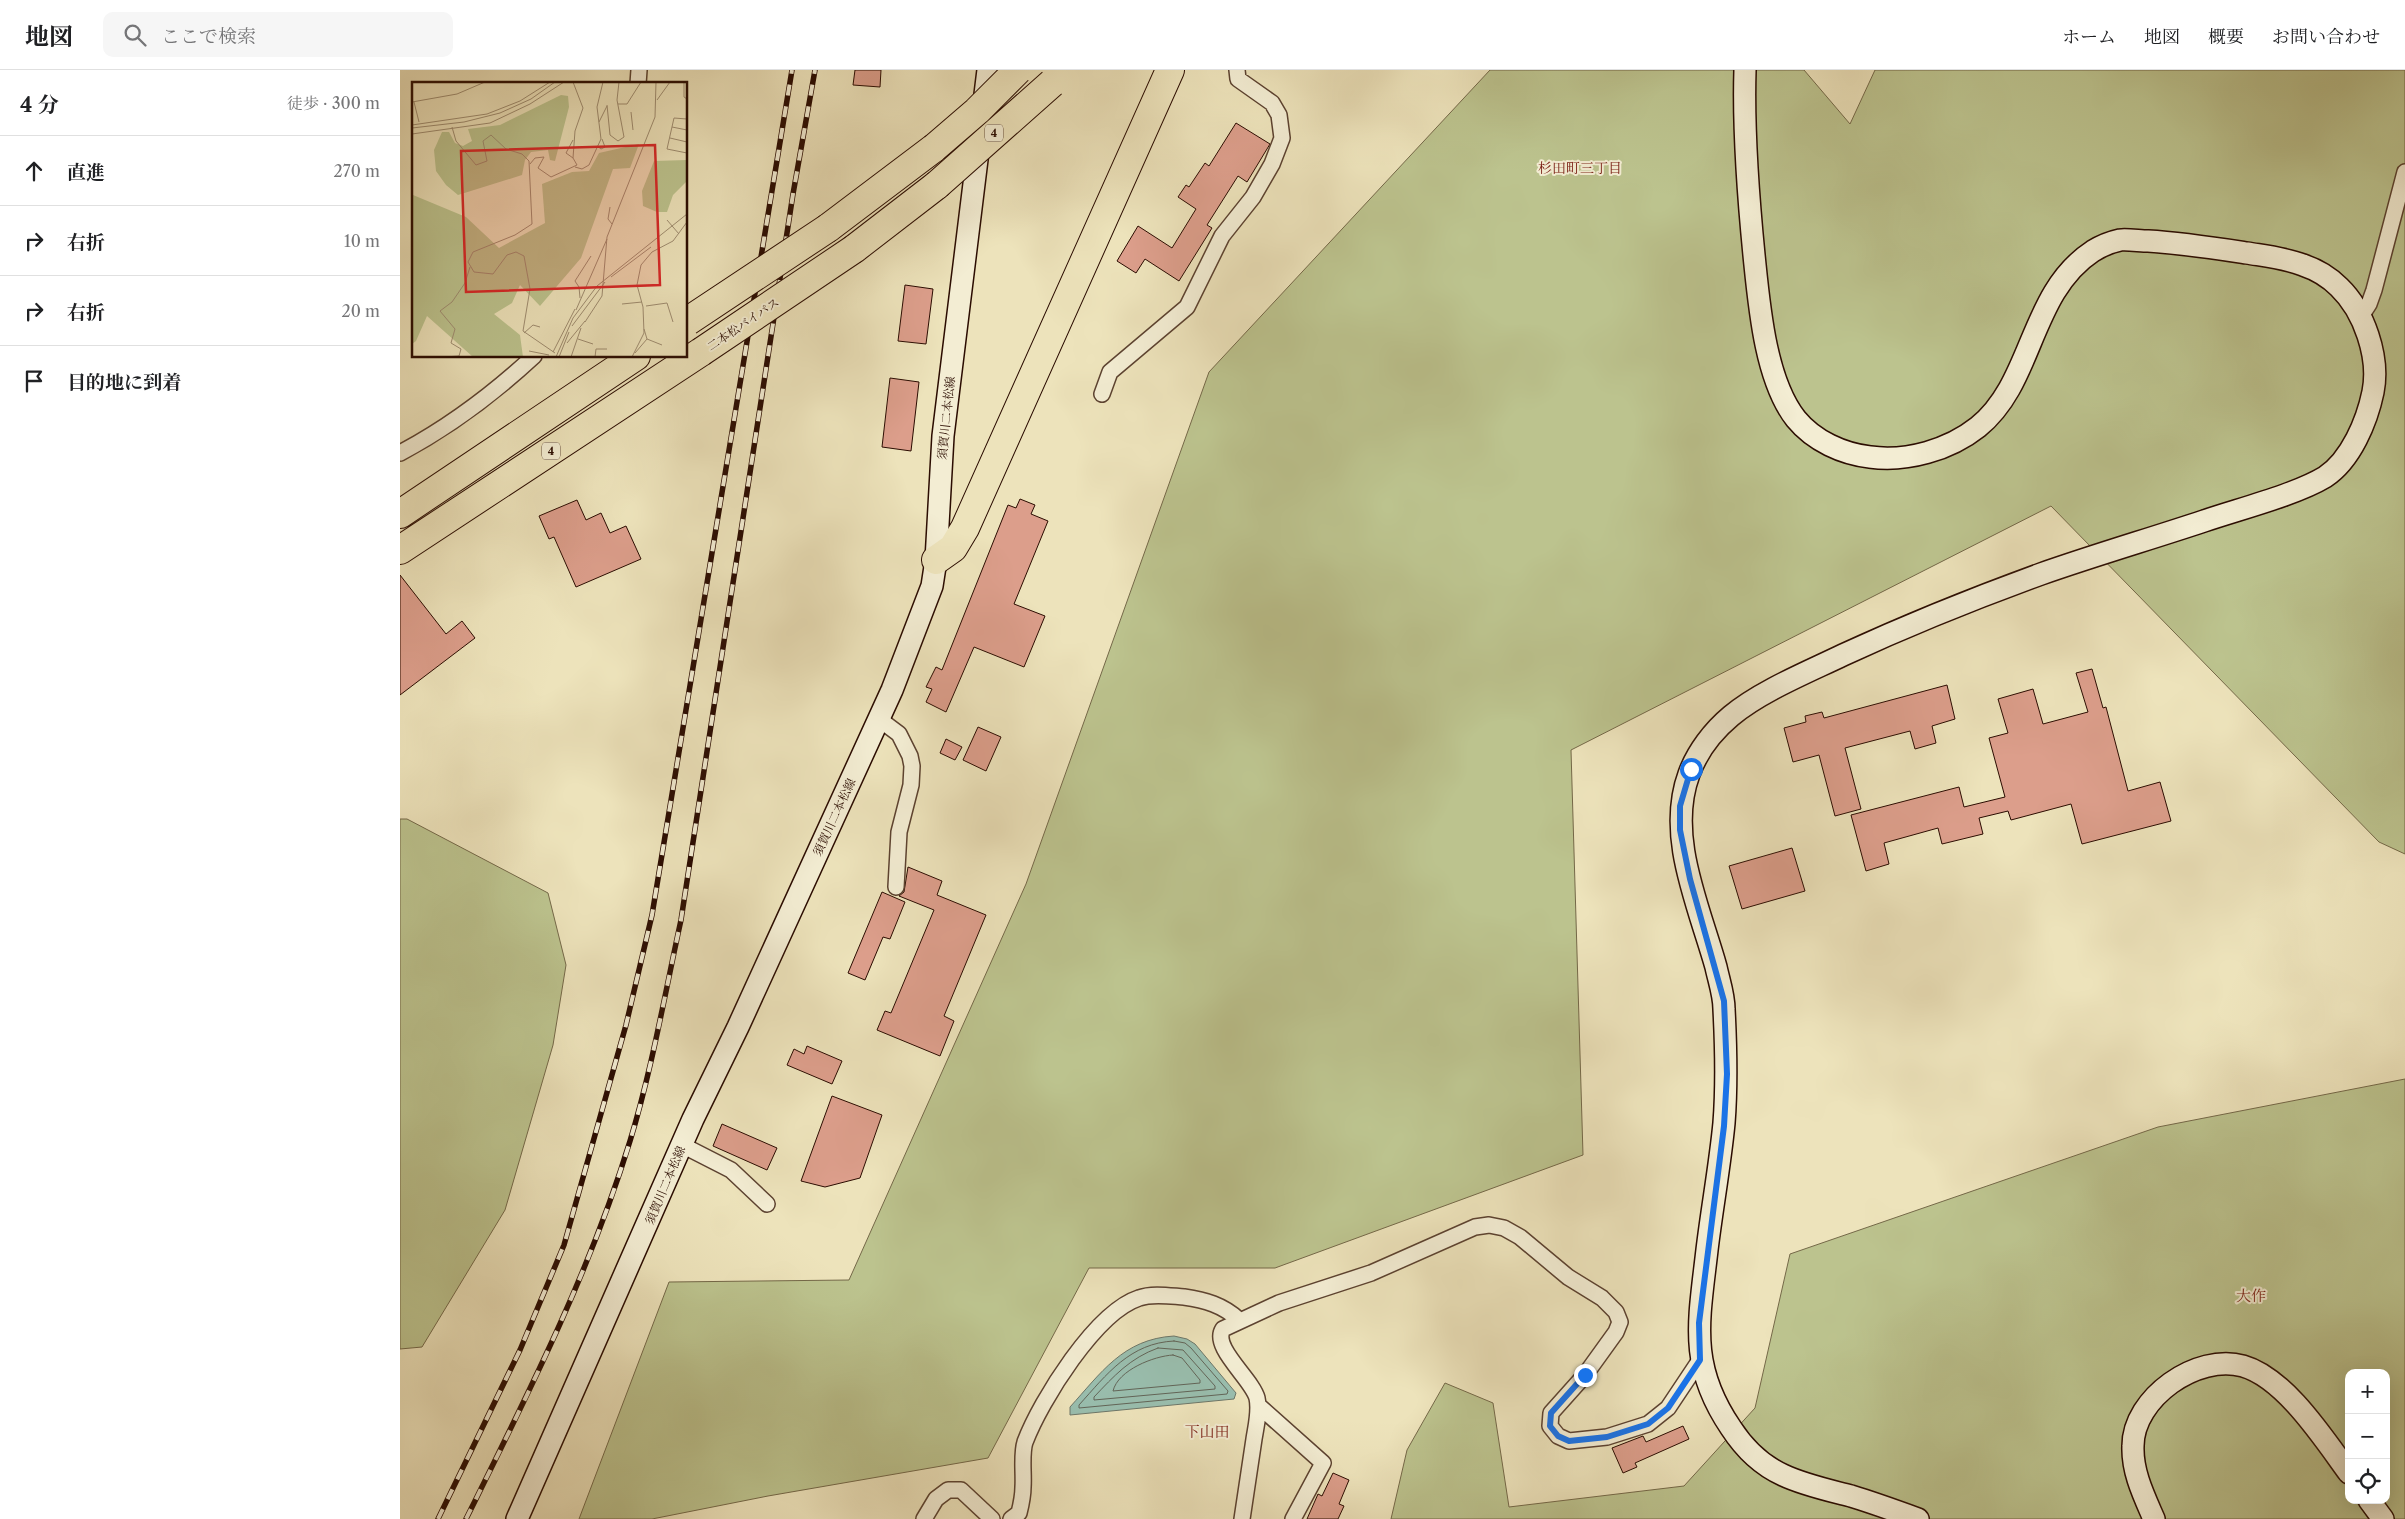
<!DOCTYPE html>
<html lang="ja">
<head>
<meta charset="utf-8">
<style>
	body { margin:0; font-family:"Libre Caslon Text","Noto Serif JP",serif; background:#f6f6f6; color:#202124 }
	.controls { position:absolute; right:15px; bottom:15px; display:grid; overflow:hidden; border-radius:10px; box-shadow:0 5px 20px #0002 }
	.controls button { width:45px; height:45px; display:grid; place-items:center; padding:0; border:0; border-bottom:1px solid #e0e0e0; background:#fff; color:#202124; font:25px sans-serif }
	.stop { position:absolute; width:15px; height:15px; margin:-11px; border:4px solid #1a73e8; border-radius:50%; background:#fff }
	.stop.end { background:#1a73e8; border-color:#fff; box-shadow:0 1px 5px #0008 }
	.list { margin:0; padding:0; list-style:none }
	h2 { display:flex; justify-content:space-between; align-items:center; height:65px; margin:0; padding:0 20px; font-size:21px }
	h2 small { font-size:16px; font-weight:400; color:#757577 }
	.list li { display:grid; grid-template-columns:32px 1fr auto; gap:15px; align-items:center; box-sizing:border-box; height:70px; padding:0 20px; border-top:1px solid #e0e0e0 }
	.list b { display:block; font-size:19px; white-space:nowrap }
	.list em { font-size:16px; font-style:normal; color:#757577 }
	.icon { flex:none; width:28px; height:28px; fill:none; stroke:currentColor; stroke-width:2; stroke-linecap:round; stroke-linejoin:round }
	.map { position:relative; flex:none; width:2005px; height:1449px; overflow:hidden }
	header { display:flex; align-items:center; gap:30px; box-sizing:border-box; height:70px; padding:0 25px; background:#fff; border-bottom:1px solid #e0e0e0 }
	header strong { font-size:24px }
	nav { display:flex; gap:28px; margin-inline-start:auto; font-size:18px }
	.search { width:350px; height:45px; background:#f6f6f6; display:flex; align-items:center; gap:12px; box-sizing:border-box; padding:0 18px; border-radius:10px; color:#757577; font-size:19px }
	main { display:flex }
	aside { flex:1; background:#fff }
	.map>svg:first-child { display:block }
</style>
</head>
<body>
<header>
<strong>地図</strong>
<div class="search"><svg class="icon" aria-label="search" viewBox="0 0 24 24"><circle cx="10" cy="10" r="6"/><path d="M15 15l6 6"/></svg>ここで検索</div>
<nav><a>ホーム</a><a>地図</a><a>概要</a><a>お問い合わせ</a></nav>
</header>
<main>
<aside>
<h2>4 分<small>徒歩 · 300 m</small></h2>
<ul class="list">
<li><svg class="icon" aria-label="ahead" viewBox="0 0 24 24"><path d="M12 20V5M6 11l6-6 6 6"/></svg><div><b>直進</b></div><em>270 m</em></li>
<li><svg class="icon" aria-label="right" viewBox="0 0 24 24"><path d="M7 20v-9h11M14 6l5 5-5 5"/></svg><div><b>右折</b></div><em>10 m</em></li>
<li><svg class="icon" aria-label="right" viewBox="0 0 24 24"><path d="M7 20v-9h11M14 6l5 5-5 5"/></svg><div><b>右折</b></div><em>20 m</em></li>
<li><svg class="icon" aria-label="arrive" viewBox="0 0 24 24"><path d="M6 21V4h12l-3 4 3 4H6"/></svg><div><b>目的地に到着</b></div></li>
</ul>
</aside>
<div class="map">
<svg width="2005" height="1449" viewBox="0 0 2005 1449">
	<rect width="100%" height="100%" fill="#ede3bb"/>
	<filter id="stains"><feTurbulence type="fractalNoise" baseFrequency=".004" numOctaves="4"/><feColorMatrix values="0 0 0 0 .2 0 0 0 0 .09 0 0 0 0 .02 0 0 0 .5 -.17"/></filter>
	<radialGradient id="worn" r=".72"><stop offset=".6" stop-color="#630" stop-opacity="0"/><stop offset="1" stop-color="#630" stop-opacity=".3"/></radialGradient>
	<path fill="#bcc38e" stroke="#746848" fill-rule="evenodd" d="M 1090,0 L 1404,0 L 1450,54 L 1475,0 L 2005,0 L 2005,784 L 1979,772 L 1651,436 L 1171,680 L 1183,1085 L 875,1198 L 689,1198 L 588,1388 L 368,1426 L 252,1449 L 179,1449 L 269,1212 L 449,1210 L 626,814 L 809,302 Z
		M 0,749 L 7,749 L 148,823 L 166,895 L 153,975 L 105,1140 L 22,1277 L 0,1279 Z
		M 2005,1009 L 2005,1449 L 991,1449 L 1007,1380 L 1045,1313 L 1093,1333 L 1109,1437 L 1284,1416 L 1355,1338 L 1390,1184 L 1758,1057 ZM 1949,1303 L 1986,1303 L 1986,1430 L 1949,1430 Z"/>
	<path fill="#99beae" stroke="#6d7769" d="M 774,1266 L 787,1269 L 795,1274 L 836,1323 L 834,1329 L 670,1345 L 670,1337 C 701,1303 723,1269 774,1266 Z"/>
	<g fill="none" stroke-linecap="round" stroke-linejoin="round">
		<path stroke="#626558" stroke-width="1" d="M 774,1271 L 785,1273 L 791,1278 L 828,1321 L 827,1324 L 679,1338 L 679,1335 C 707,1304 730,1273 774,1271 Z
			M 758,1278 L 783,1280 L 815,1316 L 815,1319 L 694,1330 L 694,1327 C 714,1306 730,1288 758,1278 Z
			M 773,1285 L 782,1288 L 800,1310 L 800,1313 L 713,1321 C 718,1300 754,1286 773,1285 Z"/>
	</g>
	<path fill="#dc9e8b" stroke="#2b0c01" d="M 455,0 L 481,0 L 480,17 L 453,15 Z
		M 836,53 L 870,74 L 847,112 L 838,106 L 807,155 L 812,158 L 779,211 L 745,189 L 736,203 L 717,191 L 738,156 L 772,178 L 796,139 L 778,127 L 786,115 L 789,117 L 805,93 L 809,96 Z
		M 505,215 L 533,219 L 526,274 L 498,271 Z
		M 490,308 L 519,312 L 511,381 L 482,377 Z
		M 620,429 L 635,435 L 631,444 L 648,451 L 614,534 L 645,546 L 624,597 L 574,577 L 546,642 L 526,632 L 532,619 L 526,617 L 536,597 L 542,600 L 608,435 L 616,438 Z
		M 177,430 L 186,450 L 201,443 L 210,463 L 226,456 L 241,489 L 176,517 L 154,467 L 149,469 L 139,446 Z
		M 0,505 L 46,564 L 62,551 L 75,568 L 0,625 Z
		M 1692,599 L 1703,638 L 1706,637 L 1728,721 L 1760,712 L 1771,751 L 1682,774 L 1671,734 L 1611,750 L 1608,741 L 1579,748 L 1583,764 L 1542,774 L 1538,758 L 1484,773 L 1489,794 L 1466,801 L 1451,745 L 1559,717 L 1564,737 L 1605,727 L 1589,668 L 1608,663 L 1598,629 L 1633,619 L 1643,654 L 1688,642 L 1676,603 Z
		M 1547,615 L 1555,649 L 1532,656 L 1536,673 L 1515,679 L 1510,661 L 1445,678 L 1461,739 L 1435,746 L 1419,685 L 1393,692 L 1384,658 L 1406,652 L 1405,646 L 1422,642 L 1424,648 Z
		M 578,657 L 601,667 L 586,701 L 563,690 Z
		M 546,669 L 562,677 L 555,690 L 540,683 Z
		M 1392,778 L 1405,821 L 1342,839 L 1329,796 Z
		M 508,797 L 542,811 L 537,825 L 586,845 L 544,946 L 554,951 L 540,986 L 477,960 L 485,941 L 491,943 L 534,840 L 499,826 L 504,822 Z
		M 482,822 L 505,832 L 490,869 L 483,867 L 465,910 L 448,903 Z
		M 407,976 L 442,991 L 432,1014 L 387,995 L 394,979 L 404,984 Z
		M 432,1026 L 482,1045 L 460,1108 L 425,1117 L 401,1111 Z
		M 322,1054 L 377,1078 L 367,1100 L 313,1076 Z
		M 1283,1356 L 1289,1369 L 1235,1393 L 1237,1397 L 1223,1403 L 1212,1378 L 1243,1366 L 1246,1372 Z
		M 933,1403 L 949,1410 L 939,1434 L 944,1436 L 938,1449 L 907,1449 L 918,1424 L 922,1426 Z"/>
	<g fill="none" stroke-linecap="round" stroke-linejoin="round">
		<g stroke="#5c4230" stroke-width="18">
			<path id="street" d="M 238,14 L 239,0
				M 1960,248 L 1969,234 L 1974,220 L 2005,102
				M 702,324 L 710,302 L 787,237 L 822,166 L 853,127 L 872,94 L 882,68 L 879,45 L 872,33 L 838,9 L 837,0
				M 0,383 C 49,357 93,324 134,286
				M 479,649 L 499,664 L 510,686 L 512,696 L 511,715 L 499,762 L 496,817
				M 282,1075 L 331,1100 L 367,1134
				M 859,1336 L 923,1393 L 893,1449
				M 524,1449 L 536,1429 L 548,1420 L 561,1420 L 592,1449
				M 611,1449 L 619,1443 C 621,1435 623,1426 623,1417 C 624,1404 621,1384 625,1372 C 641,1330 696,1242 739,1228 C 752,1223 770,1226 784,1227 C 805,1230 823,1235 839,1250
				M 842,1449 C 846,1422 850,1396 854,1369 C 856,1356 860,1341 857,1328 C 852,1309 811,1277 823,1259 L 879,1233 L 971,1203 L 1075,1157 L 1089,1155 L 1104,1158 L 1120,1167 L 1168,1207 L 1202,1228 L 1216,1242 L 1220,1252 L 1216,1262 L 1185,1305 L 1151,1343 L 1150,1356 L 1158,1366 L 1169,1371 L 1207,1367 L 1248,1354 L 1268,1338 L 1300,1290"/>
		</g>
		<g stroke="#2b0c01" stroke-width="24">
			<path id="secondary" d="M 1345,0 C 1343,62 1348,124 1354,185 C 1359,234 1365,310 1396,349 C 1414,371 1443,384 1470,387 C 1507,392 1549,380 1578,357 C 1634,312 1629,223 1693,181 C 1701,176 1711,172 1720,170 C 1726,169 1741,171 1748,171 C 1782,173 1814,178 1847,183 C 1865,186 1885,188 1903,195 C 1915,199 1929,207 1939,217 C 1964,241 1980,287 1973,322 C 1967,351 1951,390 1925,407 C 1895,425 1839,439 1804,451 C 1750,469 1695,485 1641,504 C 1575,528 1508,555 1443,585 C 1408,602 1361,621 1331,646 C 1313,661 1297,682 1289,704 C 1266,766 1299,836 1316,897 C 1319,911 1324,925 1324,939 C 1326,977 1327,1015 1324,1053 C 1320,1095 1312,1138 1307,1180 C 1299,1251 1288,1295 1331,1358 C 1344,1378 1361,1395 1383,1405 C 1404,1415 1428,1420 1451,1426 C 1474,1433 1496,1441 1518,1449
				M 1969,1430 L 1983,1449
				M 117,1449 L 293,1049 L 338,957 L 492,620 L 532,516 L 536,490 L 543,366 L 588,0
				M 1754,1449 C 1744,1426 1732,1402 1733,1376 C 1733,1328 1797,1283 1843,1296 C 1885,1308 1924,1369 1949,1403"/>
		</g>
		<g stroke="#2b0c01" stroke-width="30">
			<path id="highway" d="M 428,158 L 534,78
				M 454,179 L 537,115
				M 0,444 L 236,286
				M 0,480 L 301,282
				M 536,490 L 553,478 L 565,458 L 770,0"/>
		</g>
		<use href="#street" stroke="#f3edd3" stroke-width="15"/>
		<use href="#secondary" stroke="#f3edd3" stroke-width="21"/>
		<use href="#highway" stroke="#ede3bb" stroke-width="28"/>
		<g stroke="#2b0c01" stroke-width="5.5">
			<path id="rail" d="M 38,1449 L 120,1280 L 164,1175 L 226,955 L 252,845 L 392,0
				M 66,1449 C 127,1326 190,1202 230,1071 C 252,999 265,923 281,850 L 393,124 L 415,0"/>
		</g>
		<use href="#rail" stroke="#f3edd3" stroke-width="4" stroke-dasharray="11" stroke-linecap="butt"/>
		<g stroke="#2b0c01" stroke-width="30" stroke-linecap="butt">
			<path id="highway-bridge" d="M 534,78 L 577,41 L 618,0
				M 537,115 L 652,13
				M 288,251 L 428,158
				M 301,282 L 454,179"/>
		</g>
		<use href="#highway-bridge" stroke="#ede3bb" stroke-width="28"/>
	</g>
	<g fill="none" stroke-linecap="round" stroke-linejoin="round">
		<path stroke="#1a73e8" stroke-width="6" d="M 1185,1305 L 1151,1343 L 1150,1356 L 1158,1366 L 1169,1371 L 1207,1367 L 1248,1354 L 1268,1338 L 1300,1290 L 1299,1253 L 1324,1056 L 1327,1004 L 1324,931 L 1290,809 L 1280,760 L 1280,736 L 1291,699"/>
	</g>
	<g text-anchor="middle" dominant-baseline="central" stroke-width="4" stroke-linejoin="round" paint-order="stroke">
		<g fill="#f3edd3" stroke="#675040" stroke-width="1">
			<rect x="585" y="54.5" width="18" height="17" rx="4"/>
			<rect x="142" y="372.5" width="18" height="17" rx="4"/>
		</g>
		<g font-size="11" font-weight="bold" fill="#2b0c01">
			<text x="594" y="63">4</text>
			<text x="151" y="381">4</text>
		</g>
		<g font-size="12" fill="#2b0c01" stroke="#f3edd3">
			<text transform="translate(343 254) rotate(-34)">二本松バイパス</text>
			<text transform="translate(546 348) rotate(-84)">須賀川二本松線</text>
			<text transform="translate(434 747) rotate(-65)">須賀川二本松線</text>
			<text transform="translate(265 1115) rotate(-67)">須賀川二本松線</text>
		</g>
		<g font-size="14" fill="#7a1f14" stroke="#f3edd3">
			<text x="1180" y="98">杉田町三丁目</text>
		</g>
		<g font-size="15" fill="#7a1f14" stroke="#f3edd3">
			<text x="1851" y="1225">大作</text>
			<text x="807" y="1361">下山田</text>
		</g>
	</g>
	<g transform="translate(12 12)">
		<rect width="275" height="275" fill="#ede3bb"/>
		<path d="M 149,13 L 156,14 L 157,25 L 143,79 L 138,78 L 136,68 L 119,70 L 113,78 L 110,93 L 46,113 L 34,103 L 24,89 L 22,68 L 30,50 L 37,50 L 43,61 L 51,64 L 60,59 L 56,47 L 88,43 ZM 227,62 L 218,86 L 201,87 L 169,176 L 128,224 L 108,203 L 100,221 L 82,232 L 108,253 L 111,275 L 61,275 L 15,234 L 4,259 L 0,262 L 0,107 L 1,113 L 54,135 L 87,166 L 133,141 L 130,102 L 160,90 L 177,89 L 187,71 ZM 275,78 L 275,99 L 261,113 L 255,130 L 245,130 L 231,124 L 230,109 L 242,79 Z" fill="#bcc38e"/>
		<path fill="none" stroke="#9f8d71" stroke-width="1" d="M 272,0 L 272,15 L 275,17M 245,18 L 258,0M 0,20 L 45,12 L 73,0M 2,20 L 7,40M 206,22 L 215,22 L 229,0M 195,23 L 198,53 L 206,59M 219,30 L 221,48M 275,37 L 262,36 L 255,67 L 275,71M 187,40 L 195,24M 0,43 L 75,32 L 108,19 L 138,0M 40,45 L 44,59 L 64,83 L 75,79 L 71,59 L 79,53 L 94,67 L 110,72 L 117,79 L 120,142 L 103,153 L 61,170 L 56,180 L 62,190 L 81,192 L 95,173 L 104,170 L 112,174 L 118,207 L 111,249 L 143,271M 260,45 L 275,48M 0,46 L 52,40 L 88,31 L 119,17 L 143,0M 0,52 L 78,41 L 118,22 L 152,0M 258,56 L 275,60M 206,59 L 212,55 L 205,18 L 207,0M 185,64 L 189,67 L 193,65 L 190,57M 161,76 L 154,71 L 161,58M 118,82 L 123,76 L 132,75 L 126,86 L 139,95 L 165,83 L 161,76 L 163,49 L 171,26 L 161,0M 163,85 L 170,87 L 177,83 L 189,57 L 185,25 L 191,0M 198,125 L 196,137 L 200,142M 255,138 L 267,152M 199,195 L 239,165M 168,216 L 167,205 L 163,199 L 179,174M 210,222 L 230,220M 234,224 L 255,221 L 261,240M 164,228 L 195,157M 173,240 L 190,214 L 195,155 L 243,35 L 244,0M 160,244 L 193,200M 112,251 L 121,243 L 128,245M 166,257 L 181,262M 235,257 L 250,263M 155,261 L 173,239M 117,269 L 137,273M 141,270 L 163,227M 223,271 L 235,257 L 232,247M 32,275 L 47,274 L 49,267 L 39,261 L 43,247 L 28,229 L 40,220 L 53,201 L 58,185M 144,275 L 161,236 L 185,204 L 275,132M 147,275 L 157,250M 159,275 L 169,246M 183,275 L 184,267 L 195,267M 220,275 L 232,251 L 231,225 L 225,203 L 229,183 L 240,170 L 261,159 L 275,140"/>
		<path fill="#d62828" fill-opacity="0.15" stroke="#d62828" stroke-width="2.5" d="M 243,63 L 248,203 L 54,210 L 49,69 Z"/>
		<rect width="275" height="275" fill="none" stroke="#2b0c01" stroke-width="2.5"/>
	</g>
	<rect width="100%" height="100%" filter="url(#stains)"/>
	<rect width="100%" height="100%" fill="url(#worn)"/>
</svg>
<div class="controls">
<button>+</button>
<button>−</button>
<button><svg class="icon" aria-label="locate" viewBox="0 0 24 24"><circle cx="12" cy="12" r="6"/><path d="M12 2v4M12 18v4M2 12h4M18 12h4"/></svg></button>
</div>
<div class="stop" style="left:1291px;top:699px"></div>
<div class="stop end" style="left:1185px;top:1305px"></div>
</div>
</main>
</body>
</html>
